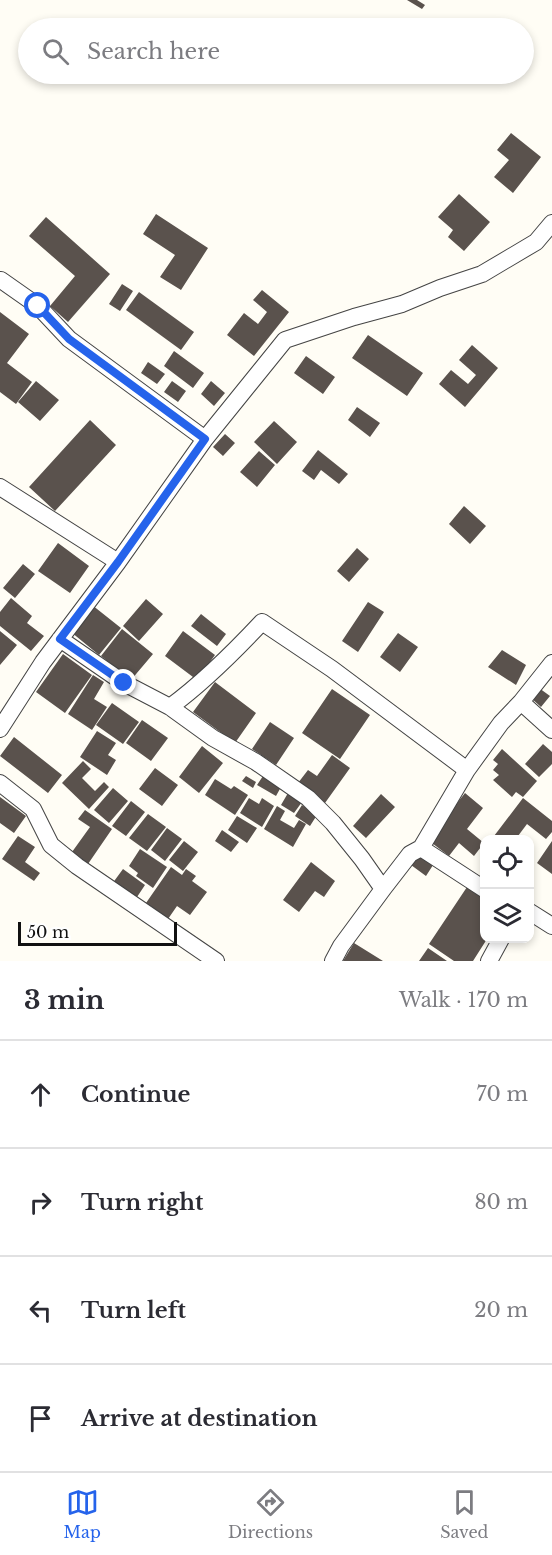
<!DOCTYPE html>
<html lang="en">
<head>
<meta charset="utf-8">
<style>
	body { margin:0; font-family:"Libre Baskerville",serif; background:#f2f2f3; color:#2b2b33 }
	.controls { position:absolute; right:18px; bottom:18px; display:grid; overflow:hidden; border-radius:12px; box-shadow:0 3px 9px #0003 }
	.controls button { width:54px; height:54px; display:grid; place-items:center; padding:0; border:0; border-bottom:2px solid #e1e1e2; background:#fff; color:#2b2b33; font:30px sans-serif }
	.scale { position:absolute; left:18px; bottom:15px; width:159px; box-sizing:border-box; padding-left:6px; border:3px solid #111; border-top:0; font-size:16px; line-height:21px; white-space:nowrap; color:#111; -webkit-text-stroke:4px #fff; paint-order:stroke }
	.stop { position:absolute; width:18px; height:18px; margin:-14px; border:4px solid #2563eb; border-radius:50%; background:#fff }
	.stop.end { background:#2563eb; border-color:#fff; box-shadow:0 2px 6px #0008 }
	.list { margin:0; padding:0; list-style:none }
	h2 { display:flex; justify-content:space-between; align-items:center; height:78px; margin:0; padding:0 24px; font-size:26px }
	h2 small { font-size:20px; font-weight:400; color:#7c7c81 }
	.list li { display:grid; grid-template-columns:39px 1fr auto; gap:18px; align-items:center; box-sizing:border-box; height:108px; padding:0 24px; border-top:2px solid #e1e1e2 }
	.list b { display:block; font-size:22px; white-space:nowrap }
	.list em { font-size:20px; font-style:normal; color:#7c7c81 }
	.icon { flex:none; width:33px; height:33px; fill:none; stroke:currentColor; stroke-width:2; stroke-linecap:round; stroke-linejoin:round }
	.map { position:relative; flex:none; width:552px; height:961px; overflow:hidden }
	.search { position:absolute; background:#fff; box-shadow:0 3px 9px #0003; left:18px; right:18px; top:18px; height:66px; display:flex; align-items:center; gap:15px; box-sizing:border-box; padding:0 21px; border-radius:33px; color:#7c7c81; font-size:22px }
	.sheet { height:510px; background:#fff }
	nav { display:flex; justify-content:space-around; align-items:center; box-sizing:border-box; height:84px; border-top:2px solid #e1e1e2; background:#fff; font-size:16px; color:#7c7c81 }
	nav a { display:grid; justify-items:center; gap:3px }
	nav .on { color:#2563eb }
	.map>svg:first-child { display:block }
</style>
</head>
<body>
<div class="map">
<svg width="552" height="961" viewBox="0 0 552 961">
	<rect width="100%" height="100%" fill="#fffdf5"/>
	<path fill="#5a524d" d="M 407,0 L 417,0 L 425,5 L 422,9 Z
		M 511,133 L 541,157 L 513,193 L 494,177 L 509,160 L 497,150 Z
		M 459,194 L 490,222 L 464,251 L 448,237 L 453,230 L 438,217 Z
		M 156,214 L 208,248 L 181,290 L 160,277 L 175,255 L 143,234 Z
		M 46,217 L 110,274 L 68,322 L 50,306 L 75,276 L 29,236 Z
		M 122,284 L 133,291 L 120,311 L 109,304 Z
		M 262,290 L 289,312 L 254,356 L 227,335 L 244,313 L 258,324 L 267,312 L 253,300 Z
		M 139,292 L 194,332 L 181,350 L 126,310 Z
		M 0,312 L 29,334 L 7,363 L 32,382 L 16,404 L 0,392 Z
		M 368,335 L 423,373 L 407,396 L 352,358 Z
		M 472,345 L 498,368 L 465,407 L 439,384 L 451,370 L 468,384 L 476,375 L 459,360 Z
		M 174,351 L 204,373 L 193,388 L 164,366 Z
		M 306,356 L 335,377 L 323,394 L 294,373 Z
		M 148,362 L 165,374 L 157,384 L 141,373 Z
		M 36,381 L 59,400 L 40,421 L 18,402 Z
		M 172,381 L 186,391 L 178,402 L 164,392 Z
		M 211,381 L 225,393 L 214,406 L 201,394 Z
		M 357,407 L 380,423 L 370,437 L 348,420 Z
		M 90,420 L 116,445 L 55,511 L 29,487 Z
		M 274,421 L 297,442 L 277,464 L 254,442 Z
		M 225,434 L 235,443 L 223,456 L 213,447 Z
		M 318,450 L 348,474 L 339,484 L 321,470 L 314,480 L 302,471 Z
		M 259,451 L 275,465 L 257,487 L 240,472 Z
		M 464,506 L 486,526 L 470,544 L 449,524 Z
		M 58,543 L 89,566 L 70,593 L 38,571 Z
		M 357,548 L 369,559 L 349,582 L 337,571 Z
		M 23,564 L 35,574 L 15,598 L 3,588 Z
		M 11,598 L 32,616 L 27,623 L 44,636 L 31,651 L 0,626 L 0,612 Z
		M 146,599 L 163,614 L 139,641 L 123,626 Z
		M 368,602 L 384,612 L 358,652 L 342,641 Z
		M 92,605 L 121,628 L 99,655 L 71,632 Z
		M 201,614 L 226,634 L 217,646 L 191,626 Z
		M 122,629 L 153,654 L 131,680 L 101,656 Z
		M 0,631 L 17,645 L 0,665 Z
		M 183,631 L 215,655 L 197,680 L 165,656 Z
		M 398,633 L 418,647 L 400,672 L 380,657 Z
		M 502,650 L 526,665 L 516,685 L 488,667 Z
		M 63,654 L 92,675 L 65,713 L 36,692 Z
		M 93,675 L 104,682 L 94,699 L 107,707 L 92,730 L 68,714 Z
		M 215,682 L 256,713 L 235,743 L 193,712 Z
		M 539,688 L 550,696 L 541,707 L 531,698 Z
		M 332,689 L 370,715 L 340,759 L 302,733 Z
		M 112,703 L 139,722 L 123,744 L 96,725 Z
		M 142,720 L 168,738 L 151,761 L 126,743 Z
		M 270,722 L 294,738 L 276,765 L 252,749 Z
		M 97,731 L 116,743 L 108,755 L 116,760 L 107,775 L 80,757 Z
		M 14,737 L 62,775 L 48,793 L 0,756 Z
		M 543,744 L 552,752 L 552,764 L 539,777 L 525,764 Z
		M 202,746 L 223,763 L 199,793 L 179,777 Z
		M 502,749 L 537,781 L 523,797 L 516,792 L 512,797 L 493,780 L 499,775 L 493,770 L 498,764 L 493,760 Z
		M 332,755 L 350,768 L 325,803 L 298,783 L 308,770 L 317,776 Z
		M 83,761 L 91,769 L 82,778 L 95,791 L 104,782 L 109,787 L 89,809 L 62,783 Z
		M 155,768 L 178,785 L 162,806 L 139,789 Z
		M 246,776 L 256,782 L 253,788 L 242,781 Z
		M 263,776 L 281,787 L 276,796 L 257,785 Z
		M 215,779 L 231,789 L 234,786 L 248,795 L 235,815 L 205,795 Z
		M 113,788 L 128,801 L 109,823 L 94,810 Z
		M 288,793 L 302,802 L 294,813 L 281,805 Z
		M 465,793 L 483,808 L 467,829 L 484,843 L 474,856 L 459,843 L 449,856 L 428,840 Z
		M 381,794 L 395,807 L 366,838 L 353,826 Z
		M 0,797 L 26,816 L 14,833 L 0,823 Z
		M 249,798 L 259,804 L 262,798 L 274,806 L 262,827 L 240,813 Z
		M 523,798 L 552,821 L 552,832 L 546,839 L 527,824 L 515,840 L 491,840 Z
		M 131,801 L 145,812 L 126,836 L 112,826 Z
		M 302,805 L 317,815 L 310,826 L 295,816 Z
		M 277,806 L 285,811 L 280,820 L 294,828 L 299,820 L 306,824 L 293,847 L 264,829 Z
		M 85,810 L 112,829 L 88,864 L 72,852 L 90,827 L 78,819 Z
		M 148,814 L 166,827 L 147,851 L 129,838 Z
		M 237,816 L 257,828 L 247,843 L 228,830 Z
		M 167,828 L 182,839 L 165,861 L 151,850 Z
		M 222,830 L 239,842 L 231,852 L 215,841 Z
		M 18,836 L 35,847 L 25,862 L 40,873 L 34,881 L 2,859 Z
		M 184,841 L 198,852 L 183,871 L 169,860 Z
		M 552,841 L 552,874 L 537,863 Z
		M 140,849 L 167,867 L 153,888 L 136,876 L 138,873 L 129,866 Z
		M 421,851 L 435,862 L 426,876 L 411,865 Z
		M 311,862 L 335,881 L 324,897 L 315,891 L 299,912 L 283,900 Z
		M 171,867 L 182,875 L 186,869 L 196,876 L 192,881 L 207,892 L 190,915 L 177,906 L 168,919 L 146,903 Z
		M 123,869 L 145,885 L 135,900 L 112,884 Z
		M 467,887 L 484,899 L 484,939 L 487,939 L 473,961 L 454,961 L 429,944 Z
		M 354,943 L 383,961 L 343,961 Z
		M 428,948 L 447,961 L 419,961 Z"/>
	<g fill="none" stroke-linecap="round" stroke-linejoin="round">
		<g stroke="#444" stroke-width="18">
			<path id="street" d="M 0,281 L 1,280 L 38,306 L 69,339 L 205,439
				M 0,487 L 118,562
				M 60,639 L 124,683 L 170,707 L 213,738 L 256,762 L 308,798 L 333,823 L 362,859 L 383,889
				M 521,702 L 552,663
				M 170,707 C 204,682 233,653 262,622 L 332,669 L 467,770 L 501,723 L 521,702 L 552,730
				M 0,729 L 43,662 L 118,562 L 205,439 L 285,340 L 354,317 L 402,304 L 440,288 L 482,274 L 536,242 L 552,223
				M 0,783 L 33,809 L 51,845 L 77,866 L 216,961
				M 421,848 L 484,889
				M 530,912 L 552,926
				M 333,961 L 341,946 L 383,889 L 410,854 L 421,848 L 467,770
				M 489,961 L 501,939"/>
		</g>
		<use href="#street" stroke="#fff" stroke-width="16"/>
	</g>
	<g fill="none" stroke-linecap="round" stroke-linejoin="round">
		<path stroke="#2563eb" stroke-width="8" d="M 38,306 L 69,339 L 205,439 L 118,562 L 60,639 L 124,683"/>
	</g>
</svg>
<div class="controls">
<button><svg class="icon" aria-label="locate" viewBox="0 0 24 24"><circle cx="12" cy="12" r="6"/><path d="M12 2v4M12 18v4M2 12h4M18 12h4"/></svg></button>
<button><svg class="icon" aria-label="layers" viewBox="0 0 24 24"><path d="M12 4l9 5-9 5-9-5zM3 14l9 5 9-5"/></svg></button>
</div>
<div class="scale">50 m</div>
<div class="stop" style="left:38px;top:306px"></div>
<div class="stop end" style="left:124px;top:683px"></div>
<div class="search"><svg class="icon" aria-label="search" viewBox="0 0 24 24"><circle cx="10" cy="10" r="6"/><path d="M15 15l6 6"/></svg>Search here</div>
</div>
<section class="sheet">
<h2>3 min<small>Walk · 170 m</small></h2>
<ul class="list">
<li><svg class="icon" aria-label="ahead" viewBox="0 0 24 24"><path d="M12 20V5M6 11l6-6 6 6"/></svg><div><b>Continue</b></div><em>70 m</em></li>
<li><svg class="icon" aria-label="right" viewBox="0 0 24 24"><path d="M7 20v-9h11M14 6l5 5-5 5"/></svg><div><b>Turn right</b></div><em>80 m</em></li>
<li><svg class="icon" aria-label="left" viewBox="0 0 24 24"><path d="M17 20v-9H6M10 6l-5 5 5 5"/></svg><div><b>Turn left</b></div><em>20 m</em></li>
<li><svg class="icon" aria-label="arrive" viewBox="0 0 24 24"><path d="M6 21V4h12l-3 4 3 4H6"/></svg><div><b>Arrive at destination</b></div></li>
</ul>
</section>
<nav>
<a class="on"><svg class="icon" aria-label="map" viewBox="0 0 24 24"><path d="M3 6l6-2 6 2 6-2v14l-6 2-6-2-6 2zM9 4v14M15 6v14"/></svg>Map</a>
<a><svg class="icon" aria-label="directions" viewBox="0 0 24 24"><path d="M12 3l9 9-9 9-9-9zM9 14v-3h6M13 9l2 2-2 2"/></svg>Directions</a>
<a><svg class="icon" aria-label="saved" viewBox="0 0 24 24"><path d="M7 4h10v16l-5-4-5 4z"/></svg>Saved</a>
</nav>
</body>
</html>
